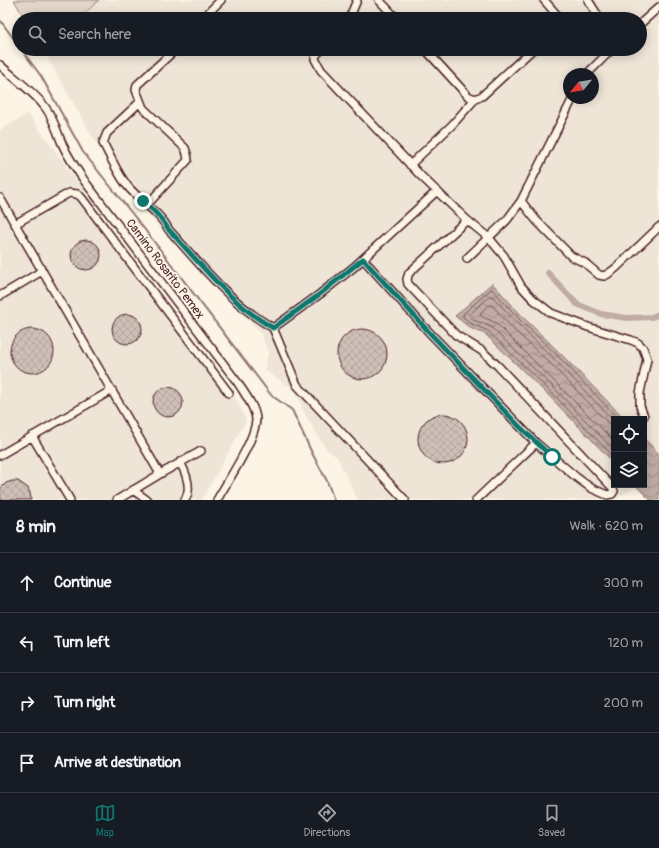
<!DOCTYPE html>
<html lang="en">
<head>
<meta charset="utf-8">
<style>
	body { margin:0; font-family:Pangolin,sans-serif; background:#20242c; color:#f1f3f6 }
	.controls { position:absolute; right:12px; bottom:12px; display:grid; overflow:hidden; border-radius:0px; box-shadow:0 2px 10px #0003 }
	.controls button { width:36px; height:36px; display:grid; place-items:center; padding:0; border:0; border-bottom:1px solid #363941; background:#171b24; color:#f1f3f6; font:20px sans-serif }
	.compass { position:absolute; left:563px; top:68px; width:36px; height:36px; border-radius:50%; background:#171b24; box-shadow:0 2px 10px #0003; rotate:240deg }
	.stop { position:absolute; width:12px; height:12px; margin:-9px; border:3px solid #0f766e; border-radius:50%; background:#fff }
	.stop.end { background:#0f766e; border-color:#fff; box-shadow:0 1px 4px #0008 }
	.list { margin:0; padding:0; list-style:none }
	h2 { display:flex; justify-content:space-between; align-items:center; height:52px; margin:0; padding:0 16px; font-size:17px }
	h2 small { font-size:13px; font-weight:400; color:#9ea1a6 }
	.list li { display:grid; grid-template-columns:26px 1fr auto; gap:12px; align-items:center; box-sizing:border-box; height:60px; padding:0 16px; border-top:1px solid #363941 }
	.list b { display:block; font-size:15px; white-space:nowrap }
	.list em { font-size:13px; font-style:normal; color:#9ea1a6 }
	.icon { flex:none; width:22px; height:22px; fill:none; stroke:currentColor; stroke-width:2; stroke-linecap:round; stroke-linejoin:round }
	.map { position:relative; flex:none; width:659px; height:500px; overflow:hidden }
	.search { position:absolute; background:#171b24; box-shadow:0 2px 10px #0003; left:12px; right:12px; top:12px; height:44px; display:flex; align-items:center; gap:10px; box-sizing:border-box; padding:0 14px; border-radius:22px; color:#9ea1a6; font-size:15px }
	.sheet { height:292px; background:#171b24 }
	nav { display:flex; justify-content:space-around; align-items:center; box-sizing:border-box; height:56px; border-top:1px solid #363941; background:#171b24; font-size:11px; color:#9ea1a6 }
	nav a { display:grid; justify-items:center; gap:2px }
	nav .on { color:#0f766e }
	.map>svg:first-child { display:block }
</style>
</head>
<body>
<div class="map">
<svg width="659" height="500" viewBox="0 0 659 500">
	<defs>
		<pattern id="water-waves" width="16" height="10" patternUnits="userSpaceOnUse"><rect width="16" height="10" fill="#c0aca5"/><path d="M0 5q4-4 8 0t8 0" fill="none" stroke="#9e8b87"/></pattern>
		<pattern id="building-cross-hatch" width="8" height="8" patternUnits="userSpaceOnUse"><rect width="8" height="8" fill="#cfc0b7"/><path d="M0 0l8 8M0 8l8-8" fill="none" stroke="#b3a59e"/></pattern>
	</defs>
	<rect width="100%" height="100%" fill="#fcf5e5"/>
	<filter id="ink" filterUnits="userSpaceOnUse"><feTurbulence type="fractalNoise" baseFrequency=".025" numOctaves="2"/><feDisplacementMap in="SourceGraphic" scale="8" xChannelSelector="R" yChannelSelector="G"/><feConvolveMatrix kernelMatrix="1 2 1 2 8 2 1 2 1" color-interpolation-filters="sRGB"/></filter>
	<g filter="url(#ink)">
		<path fill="#eee5d7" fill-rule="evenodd" d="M 100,0 L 659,0 L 659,474 L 644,483 L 644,419 L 614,419 L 614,485 L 640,485 L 617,498 L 575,500 L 358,500 L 337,457 L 326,449 L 304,413 L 296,391 L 264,370 L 268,353 L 262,335 L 122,188 L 44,52 L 48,49 L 640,49 L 640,19 L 80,19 ZM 569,74 L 593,74 L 593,98 L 569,98 Z
			M 28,114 L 237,400 L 246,421 L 202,500 L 0,500 L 0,130 Z"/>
		<path fill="#e2d5ca" stroke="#967a7a" d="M 14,0 L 99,0 L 79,19 L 25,19 Z"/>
		<path fill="url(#water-waves)" stroke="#917474" d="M 492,283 L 524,318 L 558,351 L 625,419 L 614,419 L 614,463 L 550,397 L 485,334 L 470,328 L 455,316 Z
			M 644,438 L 659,454 L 659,500 L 650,500 L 635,485 L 644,485 Z"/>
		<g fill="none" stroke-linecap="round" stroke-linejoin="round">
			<path stroke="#79575c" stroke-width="1" d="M 614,421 L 552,357 L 518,324 L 492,296 L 490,296 L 470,314 L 470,316 L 474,320 L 491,327 L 556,390 L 614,450
				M 614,429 L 548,361 L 513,329 L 492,305 L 489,305 L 480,313 L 481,316 L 496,323 L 614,441
				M 614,457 L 553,394 L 488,331 L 472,324 L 463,317 L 463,314 L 490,290 L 492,289 L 521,321 L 555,353 L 619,419"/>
			<path stroke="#917474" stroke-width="2" d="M 0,20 L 19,46
				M 21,49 L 41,76 L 83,152 L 142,226 L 271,395 L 292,410 L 312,453 L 327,481 L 334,500"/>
			<path stroke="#c0aca5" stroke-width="6" d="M 548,273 L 577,304 L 601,314 L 627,318 L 652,317 L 659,314"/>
		</g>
		<path fill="url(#building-cross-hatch)" stroke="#4a1f2b" d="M71 255a15 15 0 1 1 30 0a15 15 0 1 1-30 0Z
			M112 329a15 15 0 1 1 30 0a15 15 0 1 1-30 0Z
			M337 354a25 25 0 1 1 50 0a25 25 0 1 1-50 0Z
			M10 351a22 22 0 1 1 44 0a22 22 0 1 1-44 0Z
			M153 402a15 15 0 1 1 30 0a15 15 0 1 1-30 0Z
			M418 439a25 25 0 1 1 50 0a25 25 0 1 1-50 0Z
			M 12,481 L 18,481 L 28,488 L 30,493 L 31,500 L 0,500 L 0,489 L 6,483 Z"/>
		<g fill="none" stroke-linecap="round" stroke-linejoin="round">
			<g stroke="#4a1f2b" stroke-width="10">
				<path id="minor" d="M 379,0 L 397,19
					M 544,0 L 556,14 L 559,19
					M 588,0 L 600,19
					M 202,19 L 221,0
					M 349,19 L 357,0
					M 640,24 L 659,7
					M 322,49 L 316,55 L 315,59 L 321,70 L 421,176 L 467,220 L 489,238 L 504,256 L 521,286 L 533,299 L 551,313 L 588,327 L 631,340 L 638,343 L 643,348 L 647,359 L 640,393 L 640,406 L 644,416
					M 425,49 L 468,96 L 475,99 L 482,96 L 533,49
					M 0,65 C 15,79 33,91 45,107 C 53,117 56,129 61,141 C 67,156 77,170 86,183 L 238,383 C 244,393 255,406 256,419 C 256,439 227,482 217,500
					M 587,74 L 612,49
					M 140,102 L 107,133 L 103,143 C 112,159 118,176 130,189 C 143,203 160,213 169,230 C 201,265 231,304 273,328
					M 410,165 L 452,125 L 475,99
					M 0,198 L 160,474 L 117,500
					M 521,201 L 536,220 L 571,256 L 585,263 L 599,275 L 604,276 L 608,274 L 616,268 L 659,227
					M 147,205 L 188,160 L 187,154 L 185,148 L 143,108 L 136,90 L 137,85 L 176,49
					M 15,224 L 69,193 L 77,194 L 81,197 L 229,393
					M 467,258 L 507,220 L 521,201 L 573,98
					M 363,259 L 428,331 L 536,443 L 576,477 L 591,488 L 607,495 L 612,494 L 614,491 L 612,487 L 498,366 L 482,351 L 456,335 L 408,284 L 407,279 L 409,273 L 467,220
					M 0,296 L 42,271
					M 32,436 L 70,500
					M 0,455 L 112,390
					M 180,462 C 186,473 192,489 185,500
					M 160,474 L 201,451
					M 133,490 L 147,500
					M 405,500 L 297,385 L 273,328 L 320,294 L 354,267 L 437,191
					M 476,500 L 536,443"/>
			</g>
			<use href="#minor" stroke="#fcf5e5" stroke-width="7"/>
		</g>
	</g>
	<g fill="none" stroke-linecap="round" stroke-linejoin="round" filter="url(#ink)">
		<path stroke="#0f766e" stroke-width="5" d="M 143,201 C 153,210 162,218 169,230 C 202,265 231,304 273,328 L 320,294 L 363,259 L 428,331 L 520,427 L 552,457"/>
	</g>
	<g text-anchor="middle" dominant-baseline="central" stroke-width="4" stroke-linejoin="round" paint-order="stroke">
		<g font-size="12" fill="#4a1f2b" stroke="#fcf5e5">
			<text transform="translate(165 269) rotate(53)">Camino Rosarito Pemex</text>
		</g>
	</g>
</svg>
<div class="controls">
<button><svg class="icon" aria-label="locate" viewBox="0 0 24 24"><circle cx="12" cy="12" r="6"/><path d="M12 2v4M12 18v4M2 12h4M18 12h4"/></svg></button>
<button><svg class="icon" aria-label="layers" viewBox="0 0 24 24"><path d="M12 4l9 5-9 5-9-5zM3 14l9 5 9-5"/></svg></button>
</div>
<svg class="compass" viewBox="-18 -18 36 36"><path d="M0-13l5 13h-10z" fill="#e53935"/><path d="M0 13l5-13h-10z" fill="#9ea1a6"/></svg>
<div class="stop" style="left:552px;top:457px"></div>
<div class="stop end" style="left:143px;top:201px"></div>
<div class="search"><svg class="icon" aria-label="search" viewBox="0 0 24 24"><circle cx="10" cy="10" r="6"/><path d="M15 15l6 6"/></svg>Search here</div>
</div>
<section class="sheet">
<h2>8 min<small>Walk · 620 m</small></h2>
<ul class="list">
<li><svg class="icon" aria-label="ahead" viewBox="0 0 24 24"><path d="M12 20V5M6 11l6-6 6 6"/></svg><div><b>Continue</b></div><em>300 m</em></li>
<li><svg class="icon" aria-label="left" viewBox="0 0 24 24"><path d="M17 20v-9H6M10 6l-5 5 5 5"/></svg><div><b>Turn left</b></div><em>120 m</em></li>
<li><svg class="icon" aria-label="right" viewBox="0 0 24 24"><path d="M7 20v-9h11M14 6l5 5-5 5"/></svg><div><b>Turn right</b></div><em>200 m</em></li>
<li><svg class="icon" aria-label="arrive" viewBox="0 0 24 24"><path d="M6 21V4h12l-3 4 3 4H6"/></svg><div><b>Arrive at destination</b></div></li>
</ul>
</section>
<nav>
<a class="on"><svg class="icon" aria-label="map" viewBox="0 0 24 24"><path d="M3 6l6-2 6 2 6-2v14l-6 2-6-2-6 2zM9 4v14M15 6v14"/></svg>Map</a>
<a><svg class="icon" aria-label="directions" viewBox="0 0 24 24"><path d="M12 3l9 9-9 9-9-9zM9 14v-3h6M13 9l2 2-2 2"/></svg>Directions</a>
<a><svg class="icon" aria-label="saved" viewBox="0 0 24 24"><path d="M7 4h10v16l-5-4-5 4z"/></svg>Saved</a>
</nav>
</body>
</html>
